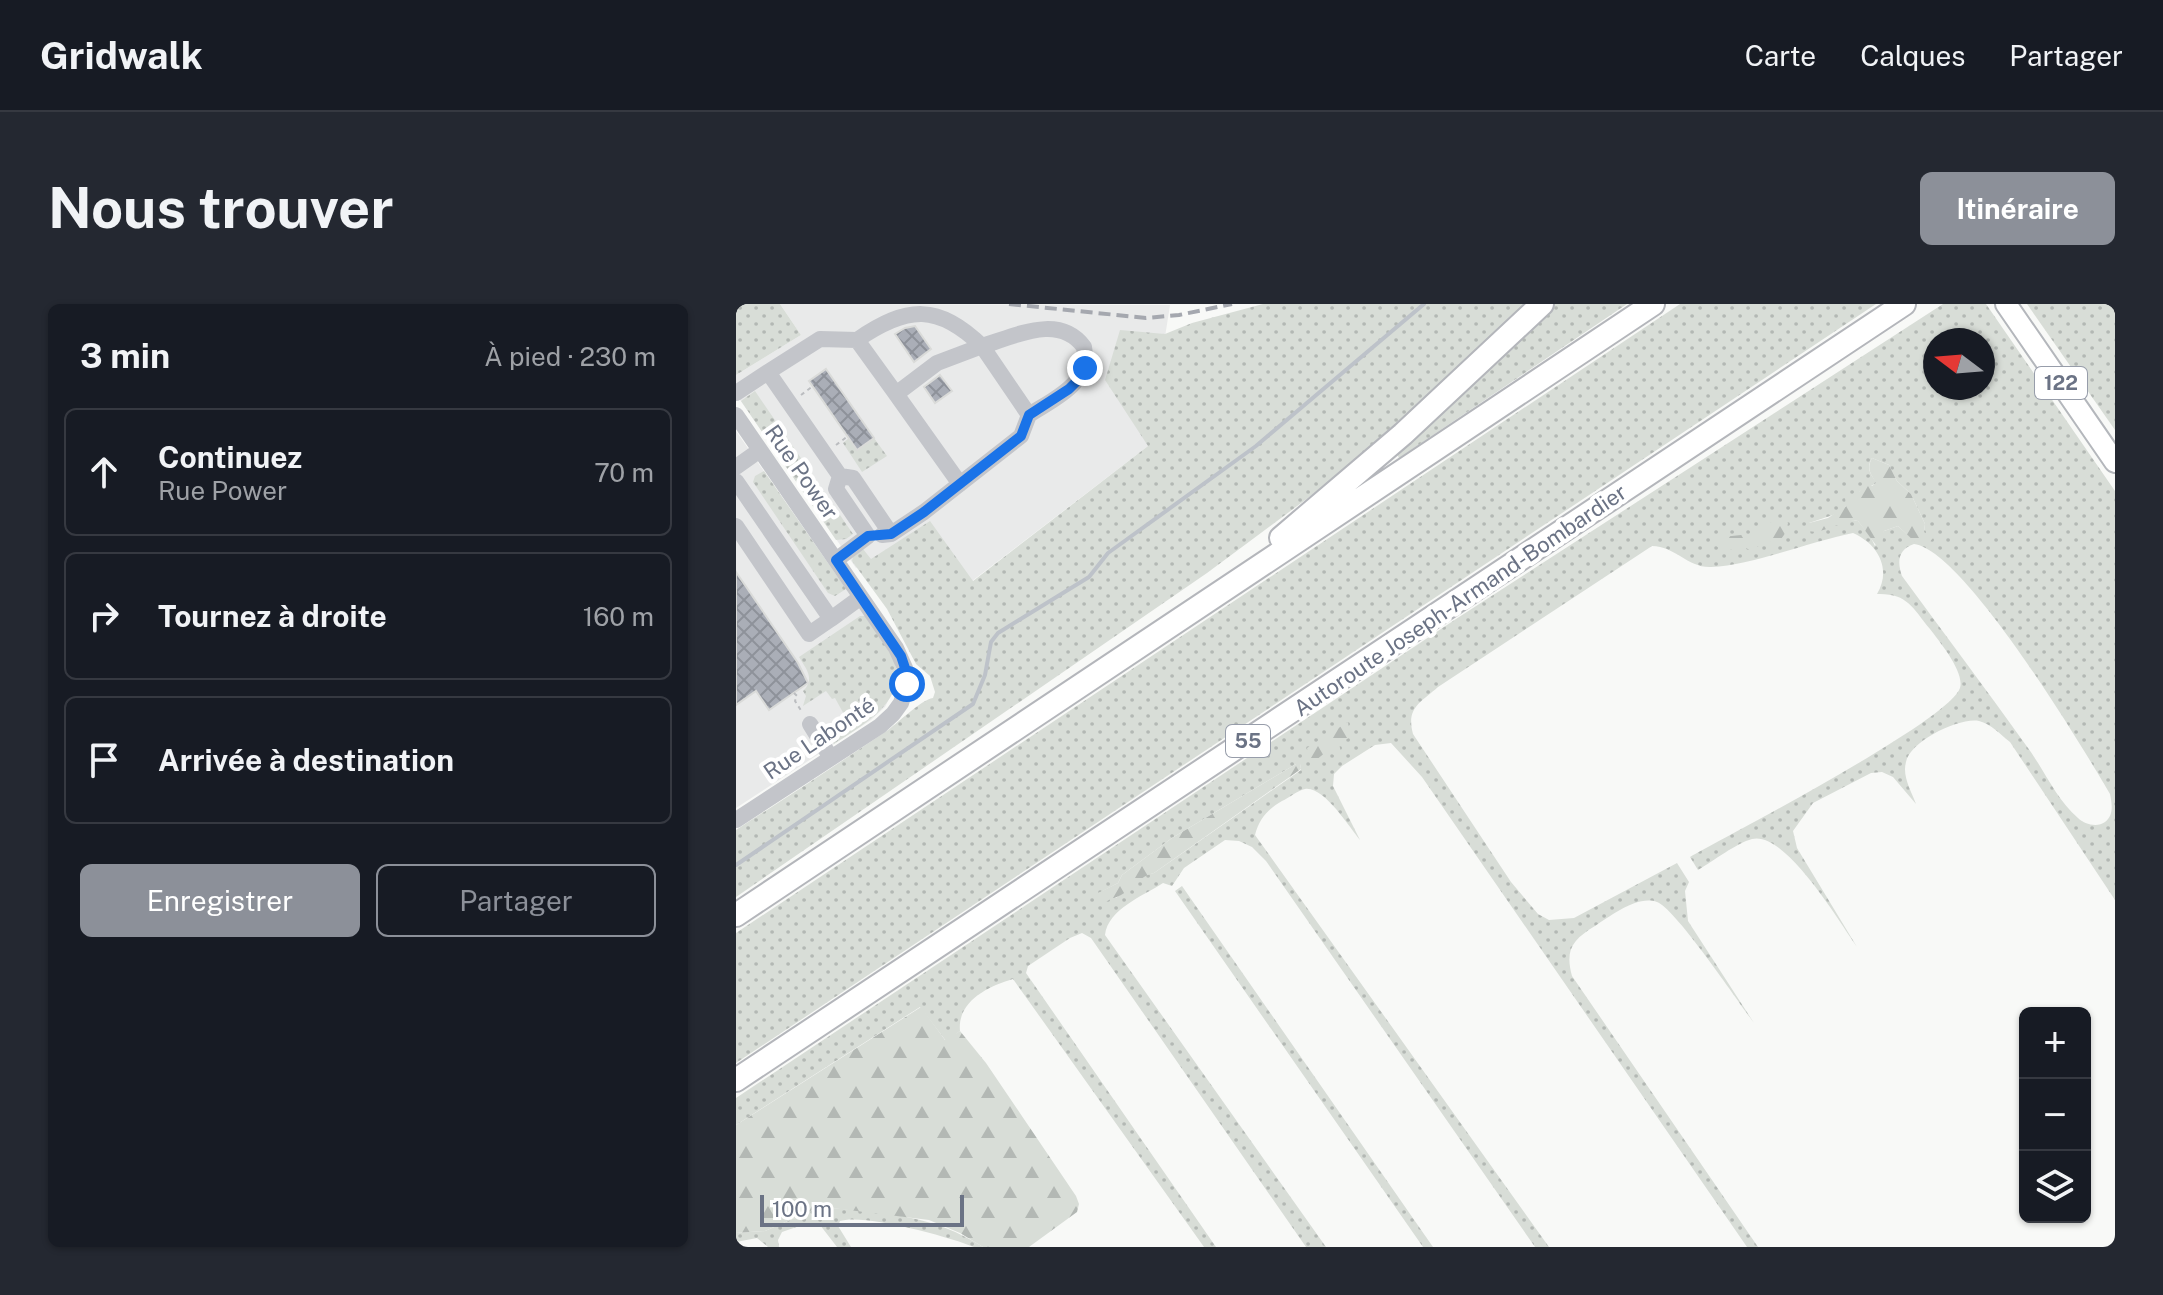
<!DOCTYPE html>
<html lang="fr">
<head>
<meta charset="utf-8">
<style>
	body { margin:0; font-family:"Public Sans",sans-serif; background:#242831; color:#f1f3f6 }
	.controls { position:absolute; right:24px; bottom:24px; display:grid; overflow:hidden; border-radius:12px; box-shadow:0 2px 6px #0004 }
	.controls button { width:72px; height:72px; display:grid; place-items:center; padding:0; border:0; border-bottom:2px solid #363941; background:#171b24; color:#f1f3f6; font:40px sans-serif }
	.compass { position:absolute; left:1187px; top:24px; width:72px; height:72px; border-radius:50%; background:#171b24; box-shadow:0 2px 6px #0004; rotate:286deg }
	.scale { position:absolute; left:24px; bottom:20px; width:204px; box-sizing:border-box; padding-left:8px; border:4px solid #6b7385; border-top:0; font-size:22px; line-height:28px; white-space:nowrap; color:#6b7385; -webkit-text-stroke:6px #fff; paint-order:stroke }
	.stop { position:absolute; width:24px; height:24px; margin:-18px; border:6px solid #1a73e8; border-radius:50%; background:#fff }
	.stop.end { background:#1a73e8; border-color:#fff; box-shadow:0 2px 8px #0008 }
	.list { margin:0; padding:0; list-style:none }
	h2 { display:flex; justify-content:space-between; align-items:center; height:104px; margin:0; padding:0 32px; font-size:34px }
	h2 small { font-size:26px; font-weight:400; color:#9ea1a6 }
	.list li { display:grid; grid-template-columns:52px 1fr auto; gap:24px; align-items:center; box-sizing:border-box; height:128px; margin:0 16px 16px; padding:0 16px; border:2px solid #363941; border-radius:12px }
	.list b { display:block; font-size:30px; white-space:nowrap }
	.list p { margin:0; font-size:26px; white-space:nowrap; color:#9ea1a6 }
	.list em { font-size:26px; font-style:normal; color:#9ea1a6 }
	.actions { display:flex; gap:16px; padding:24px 32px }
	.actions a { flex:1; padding:18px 0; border:2px solid #8c9099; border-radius:12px; text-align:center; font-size:28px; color:#8c9099 }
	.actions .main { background:#8c9099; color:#fff }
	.icon { flex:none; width:44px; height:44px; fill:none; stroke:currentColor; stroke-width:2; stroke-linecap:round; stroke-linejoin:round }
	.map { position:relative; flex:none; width:1379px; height:943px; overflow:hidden; border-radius:12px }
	header { display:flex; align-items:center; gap:48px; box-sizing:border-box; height:112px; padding:0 40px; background:#171b24; border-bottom:2px solid #363941 }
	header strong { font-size:38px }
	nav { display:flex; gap:44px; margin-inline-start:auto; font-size:28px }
	.intro { display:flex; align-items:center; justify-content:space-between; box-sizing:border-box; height:192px; padding:0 48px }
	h1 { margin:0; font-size:56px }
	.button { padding:20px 36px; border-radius:12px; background:#8c9099; color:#fff; font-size:28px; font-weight:700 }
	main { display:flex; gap:48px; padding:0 48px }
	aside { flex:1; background:#171b24; border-radius:12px; box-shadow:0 2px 6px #0004 }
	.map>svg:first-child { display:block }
</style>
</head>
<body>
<header>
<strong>Gridwalk</strong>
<nav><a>Carte</a><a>Calques</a><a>Partager</a></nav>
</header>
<div class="intro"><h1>Nous trouver</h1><a class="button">Itinéraire</a></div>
<main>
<aside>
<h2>3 min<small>À pied · 230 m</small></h2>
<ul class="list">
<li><svg class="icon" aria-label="ahead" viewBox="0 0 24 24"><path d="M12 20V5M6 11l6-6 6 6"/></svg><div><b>Continuez</b><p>Rue Power</p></div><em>70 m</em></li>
<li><svg class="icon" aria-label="right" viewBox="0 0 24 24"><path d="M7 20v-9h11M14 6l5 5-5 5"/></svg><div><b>Tournez à droite</b></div><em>160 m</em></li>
<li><svg class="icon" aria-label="arrive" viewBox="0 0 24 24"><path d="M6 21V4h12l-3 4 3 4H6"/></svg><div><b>Arrivée à destination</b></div></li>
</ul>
<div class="actions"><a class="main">Enregistrer</a><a>Partager</a></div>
</aside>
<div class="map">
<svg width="1379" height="943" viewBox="0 0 1379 943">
	<defs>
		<pattern id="grass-dots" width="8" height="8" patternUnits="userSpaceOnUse" patternTransform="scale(2)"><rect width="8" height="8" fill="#d8ddd7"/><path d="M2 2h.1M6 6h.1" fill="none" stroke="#b3b8b4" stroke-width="1.8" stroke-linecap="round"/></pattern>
		<pattern id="forest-firs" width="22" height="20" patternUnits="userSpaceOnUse" patternTransform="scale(2)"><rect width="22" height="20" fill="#d8ddd7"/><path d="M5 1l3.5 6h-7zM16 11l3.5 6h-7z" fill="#b3b8b4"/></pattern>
		<pattern id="building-cross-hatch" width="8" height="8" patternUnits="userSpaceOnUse" patternTransform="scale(2)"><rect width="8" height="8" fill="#aaaeb7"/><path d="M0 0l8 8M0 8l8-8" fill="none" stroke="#8e929a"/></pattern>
	</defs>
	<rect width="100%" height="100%" fill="#f8f9f7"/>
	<path fill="#e9eaea" d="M 44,0 L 434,1 L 412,142 L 236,277 L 135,255 L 120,264 L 0,90 L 0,71 L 65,31 Z
		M 0,127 L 150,343 L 159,367 L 154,393 L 149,403 L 135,416 L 0,504 Z"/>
	<path fill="url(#grass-dots)" fill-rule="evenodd" d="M 0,0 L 44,0 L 65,31 L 0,71 Z
		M 527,0 L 791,0 L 657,124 L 580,188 L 471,269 L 0,593 L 0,526 C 51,493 102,460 152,426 C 164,417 185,396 197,394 L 199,388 L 194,372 L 180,360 L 151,305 L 116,257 L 117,253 L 127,245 L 135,255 L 194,217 L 237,277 L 412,142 L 369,76 L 384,26 L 429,30 L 456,19 Z
		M 816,0 L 891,0 L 663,154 L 659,146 Z
		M 944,0 L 1140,0 L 0,759 L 0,629 Z
		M 1207,0 L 1250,0 L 1379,187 L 1379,596 L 1274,438 C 1265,431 1255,420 1243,417 C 1224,413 1174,437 1170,458 C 1166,472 1175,487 1180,500 L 1157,473 L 1146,468 L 1135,469 L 1077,499 L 1057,527 L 1061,544 L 1121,643 C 1104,619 1049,526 1016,535 C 1001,539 977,557 962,566 L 954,553 C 995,530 1214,416 1224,384 C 1229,368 1203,337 1194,325 C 1176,303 1171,289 1141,290 C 1156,265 1142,240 1117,229 C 1072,238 1018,261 975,263 C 952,264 939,242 916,242 L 702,383 C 684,399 670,404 677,430 L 775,578 L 802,610 L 813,616 L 838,614 L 941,559 L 953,578 L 949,587 L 952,617 L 1018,719 C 1003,699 939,604 921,598 C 901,591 875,612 859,622 C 836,636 829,646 836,672 L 1022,943 L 1011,943 L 686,473 L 655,439 L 639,441 L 606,462 L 598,470 L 597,482 L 624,536 C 613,523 588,482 569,485 C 562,486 553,494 546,497 C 532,505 523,515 519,531 L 813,943 L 799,943 L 530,557 L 516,543 L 503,537 L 489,536 L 448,564 L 436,582 L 427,579 C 407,592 372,605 369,631 L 590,943 L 570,943 L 355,634 L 346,629 L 334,634 L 292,662 L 290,669 L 480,943 L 468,943 L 277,675 C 253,682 221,697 224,727 L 210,737 L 184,703 L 0,821 L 0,794 L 720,315 ZM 1199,36 L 1247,36 L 1247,84 L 1199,84 ZM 1136,154 L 1153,161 L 1161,177 L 1175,190 L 1189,220 L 1188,228 L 1174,233 L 1162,222 L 1148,227 L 1139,242 L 1134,232 L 1122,217 L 1117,216 L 1103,220 L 1073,219 L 1103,209 L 1124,187 L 1141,179 C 1134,170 1130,164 1136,154 ZM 1178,240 C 1228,246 1346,442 1374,490 C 1376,500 1378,511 1369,518 C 1361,524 1348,520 1342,514 C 1320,495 1309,467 1292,444 C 1251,387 1208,329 1166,272 C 1161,258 1162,245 1178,240 ZM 560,460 L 564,460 L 565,466 L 418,569 L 409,571 L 380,594 L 363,589 L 382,579 L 386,571 L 436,534 Z
		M 1291,0 L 1379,0 L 1379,126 Z
		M 19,87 L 117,230 L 110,235 L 100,236 L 5,97 Z
		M 113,134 L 121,146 L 138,134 L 151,152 L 126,168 L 107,139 Z
		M 28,167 L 110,285 L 99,292 L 92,289 L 17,178 L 19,172 Z
		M 124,312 L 129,312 C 138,325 151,340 157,354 C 175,396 125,422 98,440 L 89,428 L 110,414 L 99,394 L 96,395 L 90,387 L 67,402 L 70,392 L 67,387 C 79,375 71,366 63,353 Z
		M 446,582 L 697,943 L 687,943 L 439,587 Z
		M 96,904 C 153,910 197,911 247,943 L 238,943 C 215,933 126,909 104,917 L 102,922 L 115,943 L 101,943 L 84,921 L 72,919 L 46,928 L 42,936 L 43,943 L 32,943 L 21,934 L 0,938 L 0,929 L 29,927 L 77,906 Z"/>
	<path fill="url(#forest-firs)" d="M 1136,154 L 1153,161 L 1161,177 L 1175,190 L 1189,220 L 1188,228 L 1197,234 L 1192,240 L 1180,239 L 1162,222 L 1148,227 L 1145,248 L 1122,217 L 1117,216 L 1110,221 C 1097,218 1087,231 1073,227 L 1073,219 L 1092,214 L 1110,202 L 1109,193 L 1124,187 L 1129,177 L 1136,182 L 1140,179 C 1135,170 1130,165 1136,154 Z
		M 1041,214 L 1049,215 L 1052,219 C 1050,230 1047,236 1036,239 L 1032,236 L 1015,247 L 1007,242 L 998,247 L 992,244 L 985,245 L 979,241 L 986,233 L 1015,230 L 1019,223 L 1031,221 Z
		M 612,418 L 614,433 L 603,440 L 605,448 L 598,451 L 591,447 L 579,457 L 574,457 L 571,444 Z
		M 560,460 L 564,460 L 565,465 L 418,569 C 403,572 398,584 385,591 C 378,595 374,594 367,600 L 361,598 L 362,589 L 382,579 L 386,571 L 436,534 Z
		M 185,703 L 209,736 L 224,727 L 250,759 L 340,892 L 343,900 L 341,908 L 293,943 L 247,943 L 224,929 L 193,916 L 96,904 L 77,906 L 29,927 L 0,929 L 0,821 Z"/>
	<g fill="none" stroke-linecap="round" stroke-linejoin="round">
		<path stroke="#bdc2c9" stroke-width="4" d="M 0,561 L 237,400 L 249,371 L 255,338 L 262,329 L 353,273 L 372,249 L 520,142 L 688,0"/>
	</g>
	<path fill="url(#building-cross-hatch)" stroke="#dadbd9" stroke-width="2" d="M 179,22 L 195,45 L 178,58 L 159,30 L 169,24 Z
		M 90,65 L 138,134 L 121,146 L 73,77 Z
		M 204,71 L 216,87 L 199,99 L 188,83 Z
		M 0,268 L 62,359 L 72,379 L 33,406 L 20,387 L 0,401 Z"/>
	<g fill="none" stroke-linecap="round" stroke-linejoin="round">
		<g stroke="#b4b7bc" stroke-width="24">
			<path id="major" d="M 1270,0 L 1379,158"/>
		</g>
		<g stroke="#b4b6bb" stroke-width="26">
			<path id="highway" d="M 545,234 L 667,130 L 806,0
				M 0,611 L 917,0
				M 0,776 L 1168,0"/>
		</g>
		<path stroke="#bbbdc0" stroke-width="2" stroke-dasharray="4 4" stroke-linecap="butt" d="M 65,91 L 77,82
			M 100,141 L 112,132
			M 58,389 L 61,392 L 59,397 L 66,408"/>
		<path stroke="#c3c5ca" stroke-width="16" d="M 32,68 L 84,35 L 121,36
			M 0,89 L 32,68 L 104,172 L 100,185 L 132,232 L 100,256
			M 160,90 L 121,36 C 172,1 202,0 246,42 C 280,32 323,9 348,43 C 355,80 319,94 293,111
			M 0,111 L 160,344 L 169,364 L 171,380 L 165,399 L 157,410 L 144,422 L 0,516
			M 0,163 L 24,146
			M 104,172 L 117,174 L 155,230 L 146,231
			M 0,177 L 95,315 L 125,293
			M 0,222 L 73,330 L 95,315
			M 155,230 L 188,208 L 285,132 L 293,111 L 246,42 L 201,59 L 160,90 L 224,180
			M 74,420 L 95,454"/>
		<use href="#major" stroke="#fff" stroke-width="20"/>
		<use href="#highway" stroke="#fff" stroke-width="22"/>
		<path stroke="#a5a8af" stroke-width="4" stroke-dasharray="12 6" stroke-linecap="butt" d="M 273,0 L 410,14 L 443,11 L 496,0"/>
	</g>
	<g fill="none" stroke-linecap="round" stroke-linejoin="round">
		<path stroke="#1a73e8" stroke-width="10" d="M 171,380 L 169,364 L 165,352 L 100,256 L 132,232 L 155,230 L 188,208 L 285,132 L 293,111 L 333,85 L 341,77 L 349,64"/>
	</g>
	<g text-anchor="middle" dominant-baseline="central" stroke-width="8" stroke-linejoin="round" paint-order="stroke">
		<g fill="#fff" stroke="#979daa" stroke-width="2">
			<rect x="1299" y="63" width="52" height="32" rx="6"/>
			<rect x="490" y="421" width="44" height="32" rx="6"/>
		</g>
		<g font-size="20" font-weight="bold" fill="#6b7385">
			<text x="1325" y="79">122</text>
			<text x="512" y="437">55</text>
		</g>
		<g font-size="22" fill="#6b7385" stroke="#fff">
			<text transform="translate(66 168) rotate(55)">Rue Power</text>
			<text transform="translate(724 296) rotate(-34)">Autoroute Joseph-Armand-Bombardier</text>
			<text transform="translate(83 434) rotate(-34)">Rue Labonté</text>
		</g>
	</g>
</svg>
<div class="controls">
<button>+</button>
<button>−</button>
<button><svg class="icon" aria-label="layers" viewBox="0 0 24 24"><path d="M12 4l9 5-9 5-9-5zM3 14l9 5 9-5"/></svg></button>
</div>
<svg class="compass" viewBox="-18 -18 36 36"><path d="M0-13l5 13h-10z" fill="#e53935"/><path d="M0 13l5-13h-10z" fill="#9ea1a6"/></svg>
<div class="scale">100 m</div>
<div class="stop" style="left:171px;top:380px"></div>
<div class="stop end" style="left:349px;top:64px"></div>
</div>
</main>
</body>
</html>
